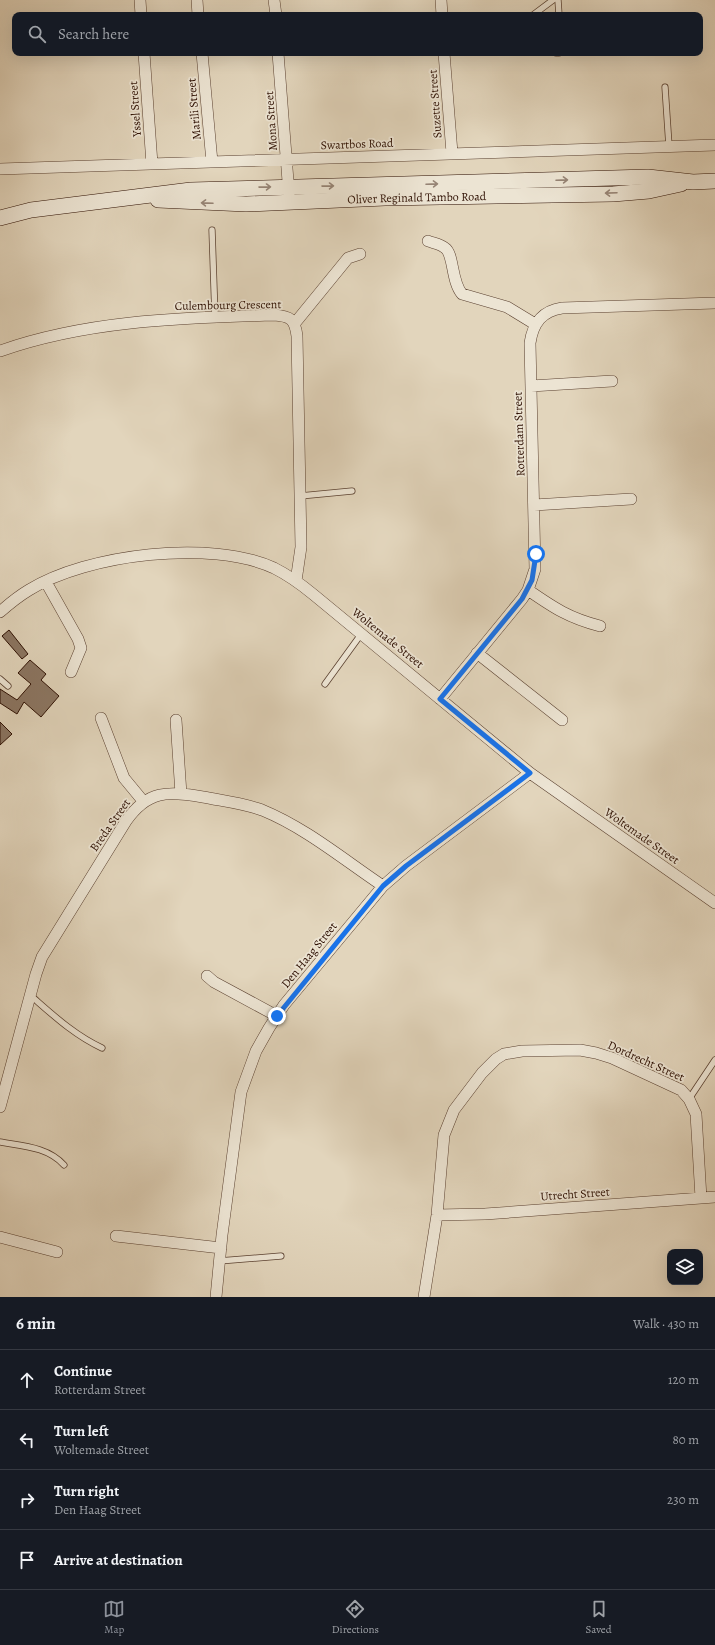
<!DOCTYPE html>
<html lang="en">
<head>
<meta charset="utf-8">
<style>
	body { margin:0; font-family:Alegreya,serif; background:#242831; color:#f1f3f6 }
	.controls { position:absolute; right:12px; bottom:12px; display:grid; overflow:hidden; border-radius:8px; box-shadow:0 4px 16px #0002 }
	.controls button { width:36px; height:36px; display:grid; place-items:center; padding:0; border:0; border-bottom:1px solid #363941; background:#171b24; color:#f1f3f6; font:20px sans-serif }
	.stop { position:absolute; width:12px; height:12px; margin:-9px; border:3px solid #1a73e8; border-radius:50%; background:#fff }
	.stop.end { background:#1a73e8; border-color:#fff; box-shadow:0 1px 4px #0008 }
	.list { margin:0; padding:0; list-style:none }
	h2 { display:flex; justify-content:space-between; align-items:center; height:52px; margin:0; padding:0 16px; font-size:17px }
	h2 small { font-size:13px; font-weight:400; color:#9ea1a6 }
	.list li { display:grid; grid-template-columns:26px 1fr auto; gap:12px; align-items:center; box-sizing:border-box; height:60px; padding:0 16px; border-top:1px solid #363941 }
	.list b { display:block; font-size:15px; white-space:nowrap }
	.list p { margin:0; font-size:13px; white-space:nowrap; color:#9ea1a6 }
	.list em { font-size:13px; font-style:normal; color:#9ea1a6 }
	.icon { flex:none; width:22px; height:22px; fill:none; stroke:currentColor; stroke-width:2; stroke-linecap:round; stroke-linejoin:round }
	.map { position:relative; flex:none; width:715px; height:1297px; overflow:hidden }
	.search { position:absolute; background:#171b24; box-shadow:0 4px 16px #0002; left:12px; right:12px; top:12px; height:44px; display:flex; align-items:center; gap:10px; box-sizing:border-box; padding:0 14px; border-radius:8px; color:#9ea1a6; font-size:15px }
	.sheet { height:292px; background:#171b24 }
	nav { display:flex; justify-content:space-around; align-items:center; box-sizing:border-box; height:56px; border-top:1px solid #363941; background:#171b24; font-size:11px; color:#9ea1a6 }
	nav a { display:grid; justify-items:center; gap:2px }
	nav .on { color:#8c9099 }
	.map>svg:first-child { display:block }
</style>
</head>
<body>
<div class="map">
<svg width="715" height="1297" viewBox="0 0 715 1297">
	<rect width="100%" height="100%" fill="#e2d5bc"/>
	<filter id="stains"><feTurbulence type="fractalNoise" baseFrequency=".005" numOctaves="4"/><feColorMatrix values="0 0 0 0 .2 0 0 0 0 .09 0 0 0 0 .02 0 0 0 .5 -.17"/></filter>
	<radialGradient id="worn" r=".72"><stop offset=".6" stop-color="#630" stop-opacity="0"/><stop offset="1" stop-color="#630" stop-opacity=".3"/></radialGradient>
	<path fill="#8b7663" stroke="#2d0f02" d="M 9,630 L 28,654 L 22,659 L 2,636 Z
		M 30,660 L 46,674 L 41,680 L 59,696 L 41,717 L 24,702 L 17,714 L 0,703 L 0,689 L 17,700 L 31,684 L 18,673 Z
		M 0,722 L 12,734 L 0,745 Z"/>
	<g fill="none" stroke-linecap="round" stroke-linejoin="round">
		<g stroke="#5a4030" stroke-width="7">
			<path id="service" d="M 558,0 L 559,15
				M 533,15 L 553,0
				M 556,53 L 559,53
				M 665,87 L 669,146
				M 212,230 L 215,317
				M 300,496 L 352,491
				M 0,679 L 8,686
				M 325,684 L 362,633
				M 30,995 C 53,1015 74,1035 102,1048
				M 689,1099 L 715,1060
				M 0,1142 C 23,1146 48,1147 64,1165
				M 219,1261 L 281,1256"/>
		</g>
		<g stroke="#5a4030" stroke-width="12">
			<path id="minor" d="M 140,0 L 141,15
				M 197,0 L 198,15
				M 274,0 L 276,15
				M 441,0 L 442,15
				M 144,53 L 152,164
				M 202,53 L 212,162
				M 278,53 L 289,194
				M 444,53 L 452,153
				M 0,169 L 715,145
				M 428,241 C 433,243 441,244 445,248 C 454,254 451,281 462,294 L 507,307 L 535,324
				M 295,323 L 348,258 L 360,254
				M 0,351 C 88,320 181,318 274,315 C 290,316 295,319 297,336 L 301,547 L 296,581
				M 531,386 L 612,381
				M 534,505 L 631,499
				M 46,582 L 78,639 L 81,648 L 71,672
				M 528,590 C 554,608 569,618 600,626
				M 0,612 C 9,604 19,596 29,590 C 87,554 211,539 274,568 C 288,575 302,585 314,595 L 530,773 L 715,903
				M 477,653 L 562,720
				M 440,699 L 522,599 L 528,590 L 535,569 L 530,343 C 533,323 542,311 562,308 L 715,303
				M 101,718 L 124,778 L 143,801
				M 176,720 L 181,794
				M 207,976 L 214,982 L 277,1016
				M 0,1107 L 36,974 L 42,957 L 126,821 C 148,790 167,791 203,797 C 223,801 243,803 262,810 C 306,828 344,860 383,886
				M 437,1215 L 485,1214 L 715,1197
				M 116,1236 L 221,1248
				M 0,1237 L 57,1252
				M 216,1297 L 222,1235 L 241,1092 L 256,1051 L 269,1028 L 284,1005 L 383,886 L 406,866 L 530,773
				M 424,1297 L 437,1215 L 444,1135 L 454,1110 L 482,1073 L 496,1059 L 504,1054 L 522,1051 L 580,1050 L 596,1053 L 612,1058 L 681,1090 L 689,1099 L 696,1114 L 701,1198"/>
		</g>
		<g stroke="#2d0f02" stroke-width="16">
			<g id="secondary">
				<path id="s1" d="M 158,200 L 246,204 L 385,198 L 613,194 L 649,191 L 681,184"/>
				<path d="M 0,218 L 31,210 L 191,190 L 648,177 L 693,182 L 715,181"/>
			</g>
		</g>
		<use href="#service" stroke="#ece4d3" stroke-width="5.5"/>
		<use href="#minor" stroke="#ece4d3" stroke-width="11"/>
		<use href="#secondary" stroke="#ece4d3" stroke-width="15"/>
	</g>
	<defs><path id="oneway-shaft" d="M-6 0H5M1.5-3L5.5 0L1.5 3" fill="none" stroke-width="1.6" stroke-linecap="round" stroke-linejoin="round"/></defs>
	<g stroke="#968475">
		<use href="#oneway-shaft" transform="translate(562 180) rotate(-2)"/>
		<use href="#oneway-shaft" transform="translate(432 184) rotate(-2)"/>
		<use href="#oneway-shaft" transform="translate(328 186) rotate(-1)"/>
		<use href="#oneway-shaft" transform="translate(265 187) rotate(-1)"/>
		<use href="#oneway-shaft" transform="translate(611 193) rotate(178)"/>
		<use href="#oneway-shaft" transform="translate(207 203) rotate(-178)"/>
	</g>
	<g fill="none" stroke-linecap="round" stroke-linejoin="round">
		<path stroke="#1a73e8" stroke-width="5" d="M 277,1016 L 383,886 L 406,866 L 530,773 L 440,699 L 522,599 L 532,580 L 536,554"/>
	</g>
	<g text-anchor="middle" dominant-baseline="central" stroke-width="3.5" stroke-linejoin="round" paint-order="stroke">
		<g font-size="12" fill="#2d0f02" stroke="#ece4d3">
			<text transform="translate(435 104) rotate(-94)">Suzette Street</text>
			<text transform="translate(135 109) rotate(-94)">Yssel Street</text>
			<text transform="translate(194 109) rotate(-95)">Marili Street</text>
			<text transform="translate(271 121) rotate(-94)">Mona Street</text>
			<text transform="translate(357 144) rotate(-2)">Swartbos Road</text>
			<text stroke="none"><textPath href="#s1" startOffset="259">Oliver Reginald Tambo Road</textPath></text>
			<text transform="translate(228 305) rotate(-1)">Culembourg Crescent</text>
			<text transform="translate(519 434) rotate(-92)">Rotterdam Street</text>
			<text transform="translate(388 638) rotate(39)">Woltemade Street</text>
			<text transform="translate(110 825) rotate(-55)">Breda Street</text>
			<text transform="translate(642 836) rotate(35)">Woltemade Street</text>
			<text transform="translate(309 955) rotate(-51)">Den Haag Street</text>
			<text transform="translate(646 1061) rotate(24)">Dordrecht Street</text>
			<text transform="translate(575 1194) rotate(-4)">Utrecht Street</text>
		</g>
	</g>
	<rect width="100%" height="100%" filter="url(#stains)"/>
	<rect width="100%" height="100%" fill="url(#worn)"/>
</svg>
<div class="controls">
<button><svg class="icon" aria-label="layers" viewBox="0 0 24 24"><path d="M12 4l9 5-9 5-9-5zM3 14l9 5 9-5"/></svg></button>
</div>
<div class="stop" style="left:536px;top:554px"></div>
<div class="stop end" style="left:277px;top:1016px"></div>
<div class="search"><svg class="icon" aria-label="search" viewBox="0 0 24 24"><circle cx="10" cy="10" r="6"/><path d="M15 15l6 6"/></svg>Search here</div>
</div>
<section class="sheet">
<h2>6 min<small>Walk · 430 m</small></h2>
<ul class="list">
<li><svg class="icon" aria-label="ahead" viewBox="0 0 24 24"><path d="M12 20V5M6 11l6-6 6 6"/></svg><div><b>Continue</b><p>Rotterdam Street</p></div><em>120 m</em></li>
<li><svg class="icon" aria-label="left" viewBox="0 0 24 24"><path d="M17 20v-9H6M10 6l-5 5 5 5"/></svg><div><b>Turn left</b><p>Woltemade Street</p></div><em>80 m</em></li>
<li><svg class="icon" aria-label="right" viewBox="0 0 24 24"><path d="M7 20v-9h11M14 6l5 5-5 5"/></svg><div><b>Turn right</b><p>Den Haag Street</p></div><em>230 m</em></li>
<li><svg class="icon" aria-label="arrive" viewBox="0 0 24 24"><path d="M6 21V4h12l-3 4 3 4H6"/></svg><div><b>Arrive at destination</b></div></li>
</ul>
</section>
<nav>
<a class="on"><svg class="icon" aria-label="map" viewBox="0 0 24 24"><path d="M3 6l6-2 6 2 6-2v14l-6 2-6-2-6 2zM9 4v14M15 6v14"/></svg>Map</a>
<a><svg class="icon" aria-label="directions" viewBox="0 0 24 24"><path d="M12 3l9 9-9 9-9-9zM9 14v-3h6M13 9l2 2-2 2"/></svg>Directions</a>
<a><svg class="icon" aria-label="saved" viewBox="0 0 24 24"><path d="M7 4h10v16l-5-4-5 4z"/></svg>Saved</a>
</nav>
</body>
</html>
